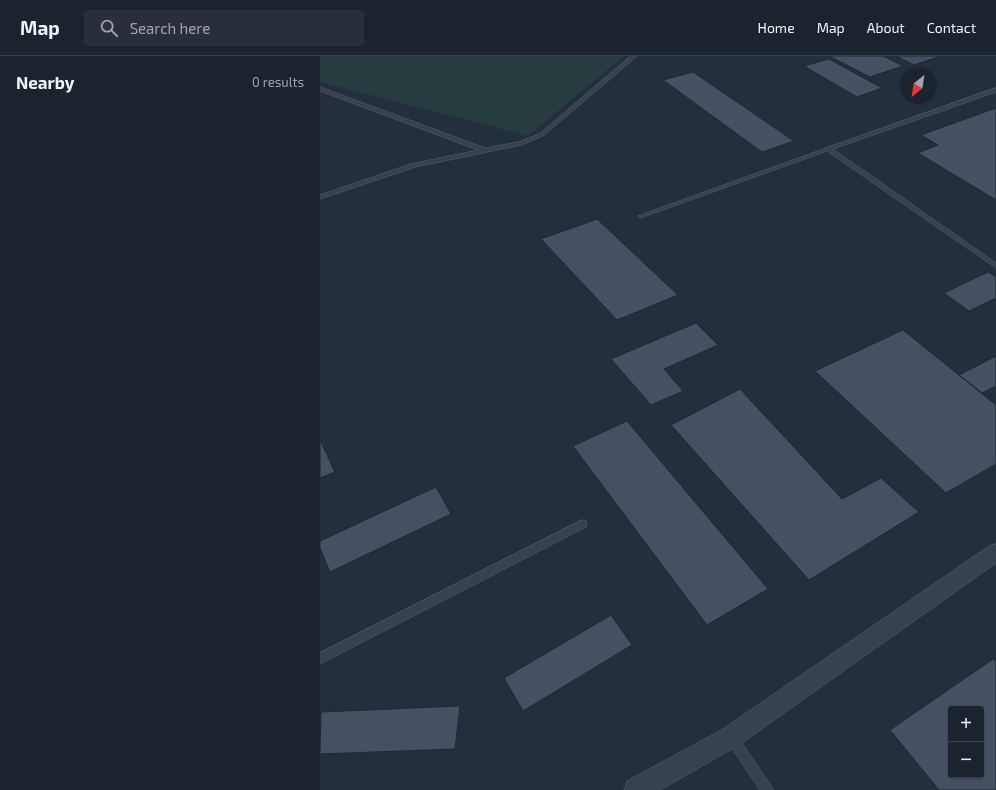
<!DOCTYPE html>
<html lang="en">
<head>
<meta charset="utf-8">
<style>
	body { margin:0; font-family:"Exo 2",sans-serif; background:#282f3a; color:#f1f3f6 }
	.controls { position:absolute; right:12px; bottom:12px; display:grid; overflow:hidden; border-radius:4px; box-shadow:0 1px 3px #0004 }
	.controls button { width:36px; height:36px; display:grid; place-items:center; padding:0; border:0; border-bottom:1px solid #39404a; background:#1b232e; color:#f1f3f6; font:20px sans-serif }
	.compass { position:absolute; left:580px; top:12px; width:36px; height:36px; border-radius:50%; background:#1b232e; box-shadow:0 1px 3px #0004; rotate:210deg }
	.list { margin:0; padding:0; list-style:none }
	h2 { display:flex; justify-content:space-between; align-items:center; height:52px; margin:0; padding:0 16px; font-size:17px }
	h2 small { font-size:13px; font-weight:400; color:#a0a4aa }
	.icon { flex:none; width:22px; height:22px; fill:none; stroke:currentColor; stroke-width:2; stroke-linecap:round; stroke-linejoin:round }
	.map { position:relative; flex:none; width:676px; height:734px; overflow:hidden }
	header { display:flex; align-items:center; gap:24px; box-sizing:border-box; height:56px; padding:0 20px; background:#1b232e; border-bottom:1px solid #39404a }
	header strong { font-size:19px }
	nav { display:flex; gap:22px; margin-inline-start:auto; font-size:14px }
	.search { width:280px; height:36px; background:#282f3a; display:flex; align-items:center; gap:10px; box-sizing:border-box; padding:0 14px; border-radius:4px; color:#a0a4aa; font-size:15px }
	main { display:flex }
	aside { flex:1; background:#1b232e }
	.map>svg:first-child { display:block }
</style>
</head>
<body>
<header>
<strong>Map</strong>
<div class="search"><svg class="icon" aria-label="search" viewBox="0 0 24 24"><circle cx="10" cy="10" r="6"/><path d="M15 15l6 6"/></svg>Search here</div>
<nav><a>Home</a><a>Map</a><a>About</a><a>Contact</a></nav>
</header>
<main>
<aside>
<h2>Nearby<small>0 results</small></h2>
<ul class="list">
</ul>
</aside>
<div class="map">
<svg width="676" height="734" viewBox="0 0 676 734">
	<rect width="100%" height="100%" fill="#242f3e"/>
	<path fill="#263c3f" d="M 0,0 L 304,0 L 208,80 L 0,26 Z"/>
	<path fill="#455162" stroke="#1f2835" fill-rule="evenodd" d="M 509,0 L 563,0 L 583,10 L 550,21 Z
		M 576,0 L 621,0 L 594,9 Z
		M 509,3 L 562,32 L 537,41 L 484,10 Z
		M 373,16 L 474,85 L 442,96 L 343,24 Z
		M 676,52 L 676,144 L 598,97 L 618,89 L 601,79 Z
		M 277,163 L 358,239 L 297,264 L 221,183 Z
		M 668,216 L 676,221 L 676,242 L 649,255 L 624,237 Z
		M 376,267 L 398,289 L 344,313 L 363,335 L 331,349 L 291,303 Z
		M 583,274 L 676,349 L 676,408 L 626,437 L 495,315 Z
		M 676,300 L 676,330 L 662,337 L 639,319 Z
		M 420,333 L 522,443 L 561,422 L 599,456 L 489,524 L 351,369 Z
		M 307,365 L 448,533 L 387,569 L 253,390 Z
		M 0,384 L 15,416 L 0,422 Z
		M 116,431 L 131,458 L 10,516 L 0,492 L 0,485 Z
		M 291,559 L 312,589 L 203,655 L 184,622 Z
		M 673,603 L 676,606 L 676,734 L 619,734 L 570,674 ZM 631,653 L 661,653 L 661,719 L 631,719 Z
		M 140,650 L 135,693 L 0,698 L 1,656 Z"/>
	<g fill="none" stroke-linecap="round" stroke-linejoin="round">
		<g stroke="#565f6c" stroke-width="1">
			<path id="service" d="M 311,0 L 317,0 L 223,80 L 201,89 L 95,111 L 0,143 L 0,139 L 91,108 L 158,94 L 0,35 L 0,31 L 165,92 L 199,86 L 219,78 Z
				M 676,32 L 676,36 L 513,93 L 676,207 L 676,212 L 507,95 L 323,161 L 321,162 L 318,160 L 506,92 Z
				M 262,464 L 266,465 L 267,468 L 266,471 L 0,608 L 0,597 Z
				M 411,675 L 415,677 L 454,734 L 440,734 L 407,685 L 405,681 L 407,677 Z"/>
		</g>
		<g stroke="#565f6c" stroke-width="1">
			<path id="minor" d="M 676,488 L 676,507 L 419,689 L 340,734 L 304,734 L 307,725 L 403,673 L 669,490 Z"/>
		</g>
		<use href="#service" fill="#38414e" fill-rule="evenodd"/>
		<use href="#minor" fill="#38414e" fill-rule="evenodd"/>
	</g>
</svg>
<div class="controls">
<button>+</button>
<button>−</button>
</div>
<svg class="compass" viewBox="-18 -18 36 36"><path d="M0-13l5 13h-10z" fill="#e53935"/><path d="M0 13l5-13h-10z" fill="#a0a4aa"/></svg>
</div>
</main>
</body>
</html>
